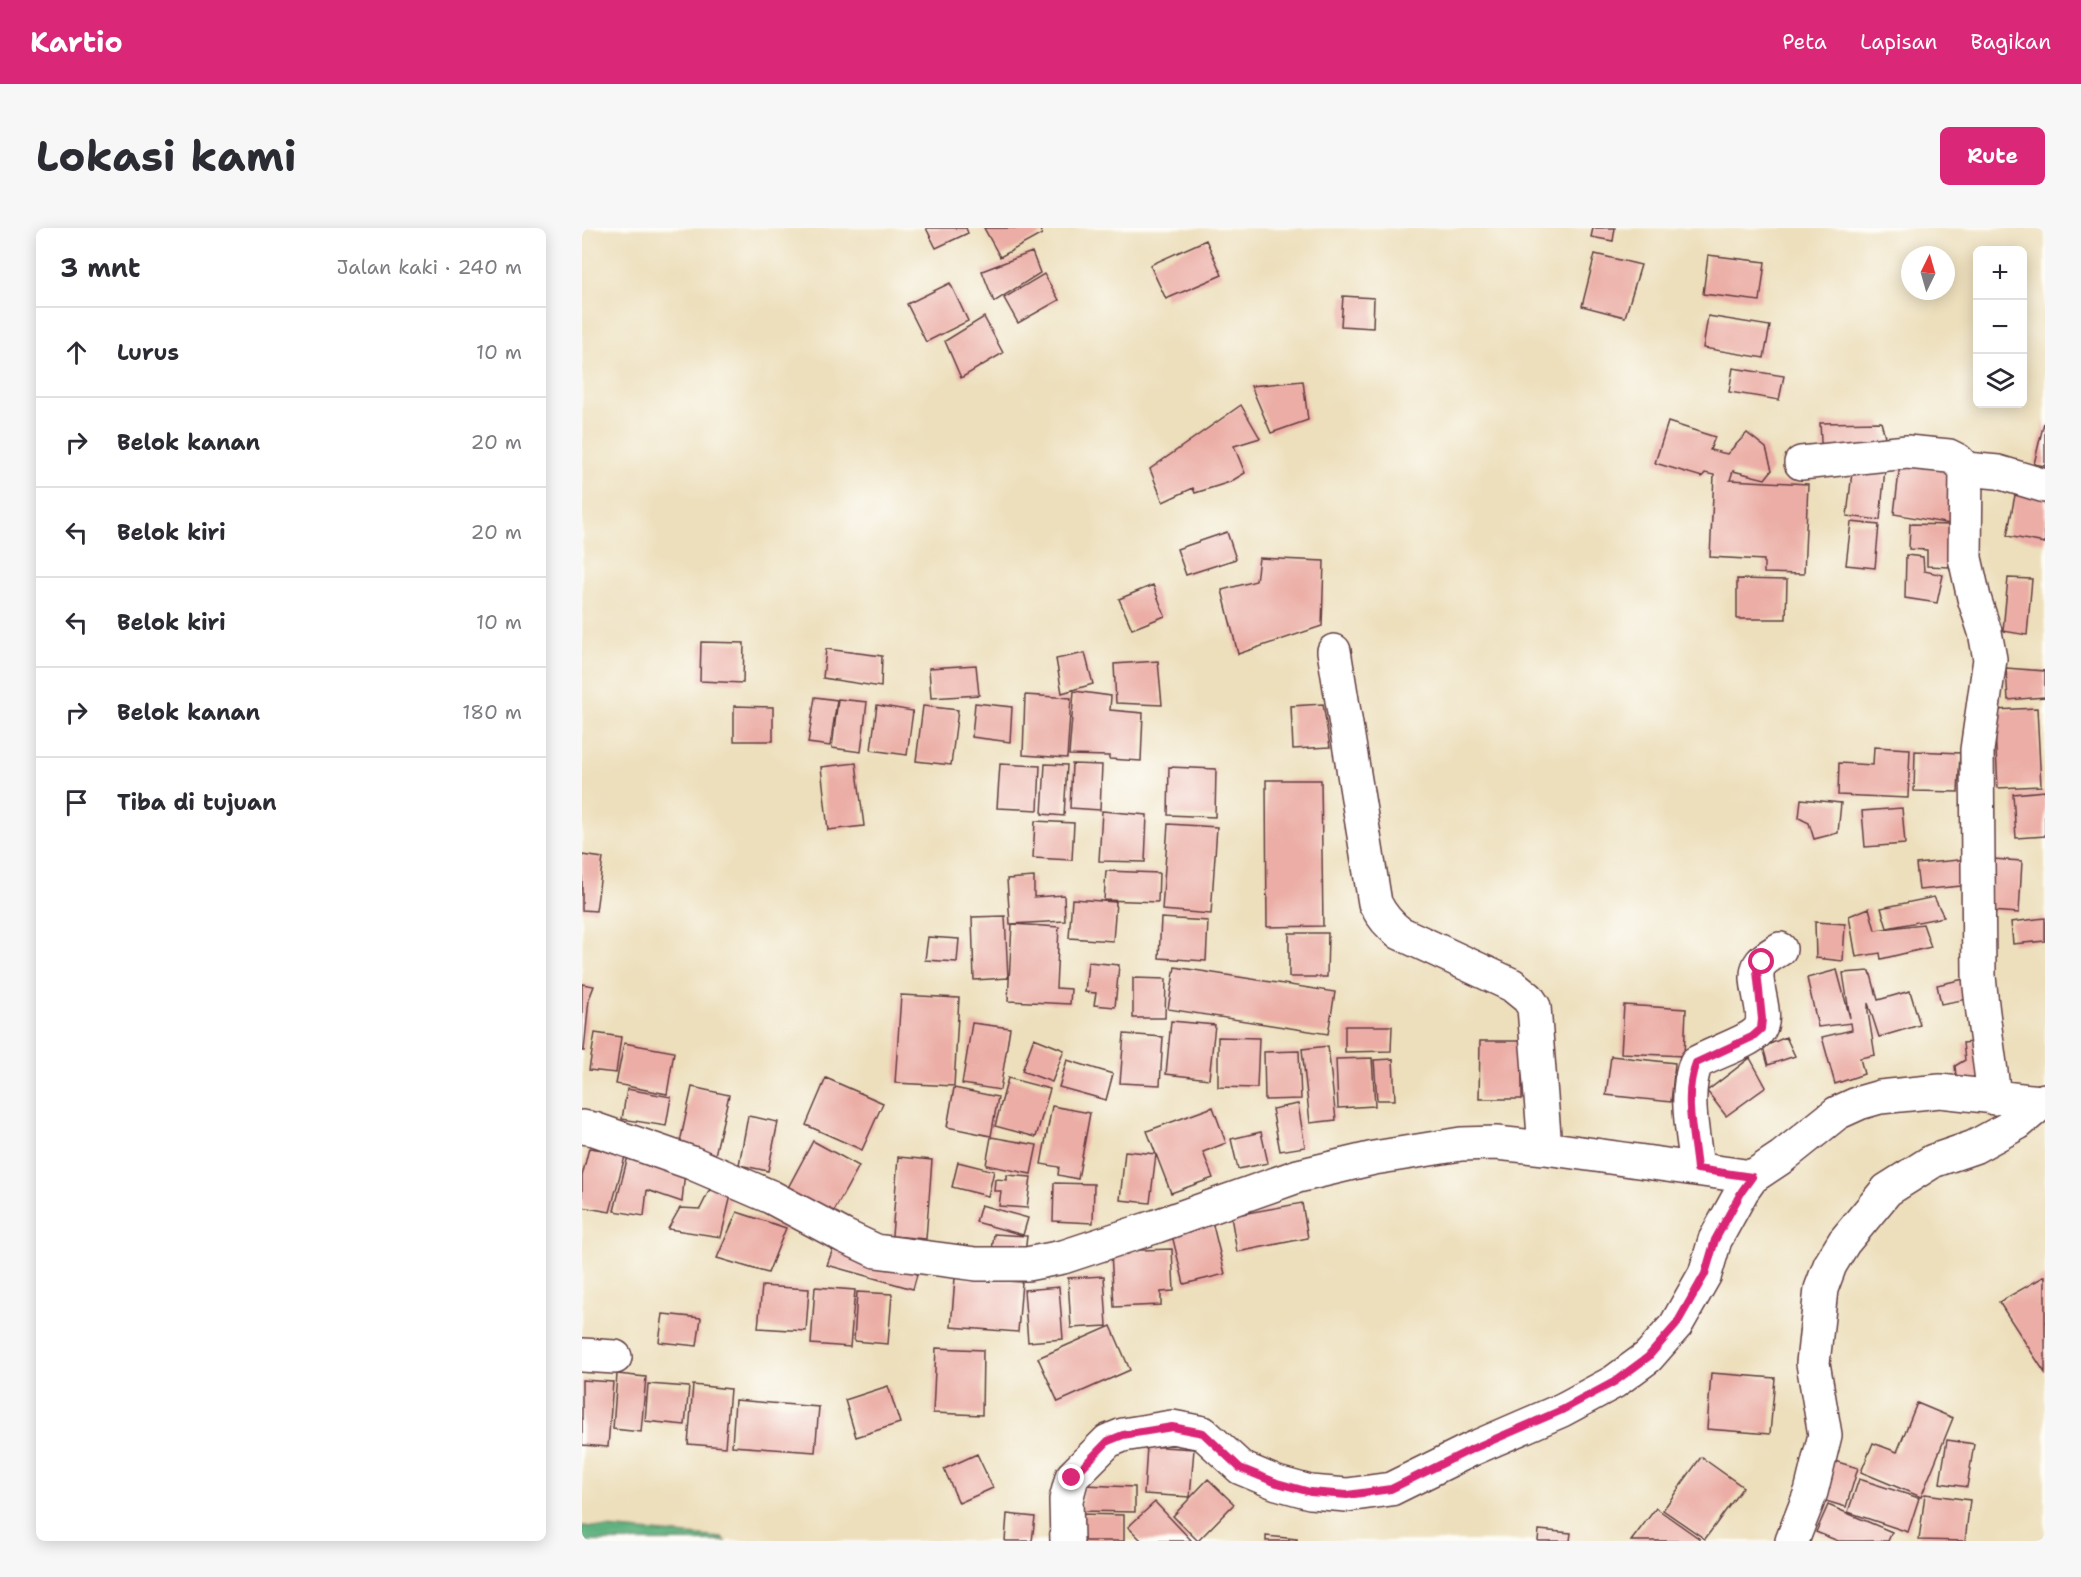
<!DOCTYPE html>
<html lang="id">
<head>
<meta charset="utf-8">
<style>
	body { margin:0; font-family:"Shantell Sans",sans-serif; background:#f7f7f7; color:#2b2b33 }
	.controls { position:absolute; right:18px; top:18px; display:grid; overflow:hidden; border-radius:9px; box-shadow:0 3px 15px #0003 }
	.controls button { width:54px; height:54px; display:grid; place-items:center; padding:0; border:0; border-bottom:2px solid #e1e1e2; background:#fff; color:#2b2b33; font:30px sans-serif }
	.compass { position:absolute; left:1319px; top:18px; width:54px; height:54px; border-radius:50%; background:#fff; box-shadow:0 3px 15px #0003; rotate:5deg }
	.stop { position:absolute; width:18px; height:18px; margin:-14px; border:4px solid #db2777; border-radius:50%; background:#fff }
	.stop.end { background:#db2777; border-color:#fff; box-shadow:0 2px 6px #0008 }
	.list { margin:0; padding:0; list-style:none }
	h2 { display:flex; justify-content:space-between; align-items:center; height:78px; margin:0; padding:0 24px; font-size:26px }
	h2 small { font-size:20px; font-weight:400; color:#7c7c81 }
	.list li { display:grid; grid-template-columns:39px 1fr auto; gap:18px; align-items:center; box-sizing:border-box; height:90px; padding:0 24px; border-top:2px solid #e1e1e2 }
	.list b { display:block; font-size:22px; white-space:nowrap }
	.list em { font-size:20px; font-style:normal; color:#7c7c81 }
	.icon { flex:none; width:33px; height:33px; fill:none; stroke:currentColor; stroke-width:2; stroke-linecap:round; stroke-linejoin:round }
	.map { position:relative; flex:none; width:1463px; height:1313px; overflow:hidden; border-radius:9px }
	header { display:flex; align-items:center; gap:36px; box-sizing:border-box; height:84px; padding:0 30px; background:#db2777; color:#fff }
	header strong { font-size:28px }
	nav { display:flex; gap:33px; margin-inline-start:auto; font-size:21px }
	.intro { display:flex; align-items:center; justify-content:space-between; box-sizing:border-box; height:144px; padding:0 36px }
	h1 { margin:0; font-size:42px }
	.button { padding:15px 27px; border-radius:9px; background:#db2777; color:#fff; font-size:21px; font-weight:700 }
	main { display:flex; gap:36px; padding:0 36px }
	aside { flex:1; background:#fff; border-radius:9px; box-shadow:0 3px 15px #0003 }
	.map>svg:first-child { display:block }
</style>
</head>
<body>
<header>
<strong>Kartio</strong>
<nav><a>Peta</a><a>Lapisan</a><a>Bagikan</a></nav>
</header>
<div class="intro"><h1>Lokasi kami</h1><a class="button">Rute</a></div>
<main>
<aside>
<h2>3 mnt<small>Jalan kaki · 240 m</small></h2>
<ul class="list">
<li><svg class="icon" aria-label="ahead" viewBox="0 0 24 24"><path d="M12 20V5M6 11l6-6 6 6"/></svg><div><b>Lurus</b></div><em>10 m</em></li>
<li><svg class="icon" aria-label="right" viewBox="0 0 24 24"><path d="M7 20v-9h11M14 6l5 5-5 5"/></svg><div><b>Belok kanan</b></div><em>20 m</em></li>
<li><svg class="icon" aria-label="left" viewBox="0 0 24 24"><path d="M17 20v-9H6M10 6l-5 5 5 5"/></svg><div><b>Belok kiri</b></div><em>20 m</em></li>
<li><svg class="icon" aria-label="left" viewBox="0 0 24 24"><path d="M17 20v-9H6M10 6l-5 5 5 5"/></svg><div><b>Belok kiri</b></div><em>10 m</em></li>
<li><svg class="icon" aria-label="right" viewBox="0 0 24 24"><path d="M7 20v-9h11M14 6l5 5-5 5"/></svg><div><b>Belok kanan</b></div><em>180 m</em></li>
<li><svg class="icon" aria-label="arrive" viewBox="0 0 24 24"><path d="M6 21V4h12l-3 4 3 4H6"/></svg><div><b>Tiba di tujuan</b></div></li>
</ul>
</aside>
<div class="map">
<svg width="1463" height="1313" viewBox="0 0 1463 1313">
	<rect width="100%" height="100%" fill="#fdfcf7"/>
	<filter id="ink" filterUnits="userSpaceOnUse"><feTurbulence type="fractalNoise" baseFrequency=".0167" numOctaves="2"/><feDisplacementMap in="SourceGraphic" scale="12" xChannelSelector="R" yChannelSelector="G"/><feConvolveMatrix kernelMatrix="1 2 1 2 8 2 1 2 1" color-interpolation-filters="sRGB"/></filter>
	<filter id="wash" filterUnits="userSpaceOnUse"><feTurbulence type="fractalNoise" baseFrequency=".008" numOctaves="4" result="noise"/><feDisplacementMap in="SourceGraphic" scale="24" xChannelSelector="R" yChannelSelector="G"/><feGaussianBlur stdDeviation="1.35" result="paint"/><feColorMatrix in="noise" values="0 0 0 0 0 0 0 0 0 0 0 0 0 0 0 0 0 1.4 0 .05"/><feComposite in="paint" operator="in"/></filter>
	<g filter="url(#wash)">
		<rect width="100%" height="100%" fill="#eddfbc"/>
		<path fill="#5fb27f" stroke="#546855" stroke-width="1.5" d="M 0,1298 L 140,1310 L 144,1313 L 0,1313 Z"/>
		<g id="blocks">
			<path fill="#ebada5" d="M 344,0 L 384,0 L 386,5 L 354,20 Z
				M 402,0 L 457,0 L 460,6 L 418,29 Z
				M 1011,0 L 1033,0 L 1031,13 L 1009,9 Z
				M 624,12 L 640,47 L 584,71 L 568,37 Z
				M 450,24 L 458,45 L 412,74 L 400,43 Z
				M 1013,26 L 1059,37 L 1043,89 L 1000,78 Z
				M 1126,27 L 1183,34 L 1178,73 L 1121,66 Z
				M 462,46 L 477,72 L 436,95 L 422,70 Z
				M 368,55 L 386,93 L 344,114 L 325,76 Z
				M 761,68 L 792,70 L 791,100 L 759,98 Z
				M 1126,88 L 1188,98 L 1182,130 L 1121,120 Z
				M 402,89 L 421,125 L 379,150 L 363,113 Z
				M 1151,140 L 1202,148 L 1197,172 L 1147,164 Z
				M 721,153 L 726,192 L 689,205 L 669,158 Z
				M 659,177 L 678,210 L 652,218 L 663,245 L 648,254 L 613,265 L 611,260 L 581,274 L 568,241 Z
				M 1086,194 L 1133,209 L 1128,222 L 1145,226 L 1165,205 L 1184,220 L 1190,242 L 1183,251 L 1151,243 L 1148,252 L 1226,256 L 1222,346 L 1182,345 L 1182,332 L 1128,329 L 1132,247 L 1123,245 L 1120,249 L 1073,235 Z
				M 1299,194 L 1308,227 L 1240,232 L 1238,195 Z
				M 1462,194 L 1463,194 L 1463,238 L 1452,236 Z
				M 1318,236 L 1378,243 L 1368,296 L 1312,286 Z
				M 1303,241 L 1298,292 L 1265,288 L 1270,244 Z
				M 1435,257 L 1463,262 L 1463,315 L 1425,308 Z
				M 1269,294 L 1297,297 L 1293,340 L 1264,337 Z
				M 1328,296 L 1368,297 L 1367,339 L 1345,338 L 1345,322 L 1327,321 Z
				M 645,304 L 654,331 L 604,347 L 595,321 Z
				M 1324,327 L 1341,329 L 1342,343 L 1361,347 L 1355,375 L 1323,370 Z
				M 677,330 L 742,333 L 740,398 L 656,426 L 640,362 L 674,353 Z
				M 1426,350 L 1450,351 L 1445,407 L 1421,403 Z
				M 1155,351 L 1205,352 L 1204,391 L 1155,391 Z
				M 571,357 L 583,388 L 550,401 L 537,371 Z
				M 119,414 L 162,415 L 161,455 L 118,453 Z
				M 244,421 L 300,428 L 299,459 L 241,450 Z
				M 503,425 L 511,456 L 480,465 L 474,431 Z
				M 576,433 L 580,477 L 534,475 L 532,436 Z
				M 394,437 L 397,467 L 349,470 L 347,440 Z
				M 1424,440 L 1463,443 L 1463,469 L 1426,472 Z
				M 492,463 L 529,468 L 528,482 L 561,485 L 559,533 L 527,531 L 527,528 L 487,527 Z
				M 443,467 L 489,470 L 485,530 L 441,527 Z
				M 233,469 L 255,472 L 248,518 L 226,515 Z
				M 256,471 L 285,474 L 279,524 L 250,520 Z
				M 393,475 L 430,479 L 428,514 L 390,509 Z
				M 741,476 L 748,519 L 711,521 L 709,478 Z
				M 295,477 L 331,483 L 325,527 L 289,522 Z
				M 152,478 L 191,479 L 191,513 L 152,513 Z
				M 341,478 L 376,482 L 369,537 L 334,533 Z
				M 1455,480 L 1459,558 L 1416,560 L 1412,482 Z
				M 1292,519 L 1328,521 L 1326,570 L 1256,567 L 1257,535 L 1291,537 Z
				M 1333,523 L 1378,525 L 1376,564 L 1332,563 Z
				M 274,535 L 282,598 L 246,602 L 239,539 Z
				M 418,536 L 458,538 L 456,582 L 415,580 Z
				M 463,536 L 485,537 L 482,588 L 460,586 Z
				M 490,536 L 520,537 L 518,582 L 488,580 Z
				M 587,539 L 634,541 L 633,589 L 586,587 Z
				M 684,552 L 739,552 L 741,698 L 685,699 Z
				M 1463,563 L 1463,608 L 1434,610 L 1431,566 Z
				M 1219,571 L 1259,575 L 1256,605 L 1232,611 L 1227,595 L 1217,590 Z
				M 1320,580 L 1323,616 L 1283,619 L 1280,583 Z
				M 520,583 L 565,587 L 563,634 L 517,633 Z
				M 453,593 L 492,595 L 490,632 L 451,630 Z
				M 586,596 L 635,599 L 629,686 L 580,682 Z
				M 0,627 L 21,630 L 14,683 L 0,682 Z
				M 1387,631 L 1390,657 L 1337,662 L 1334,636 Z
				M 1410,631 L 1440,633 L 1437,685 L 1407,683 Z
				M 524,643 L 577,645 L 576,674 L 522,672 Z
				M 452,649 L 452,669 L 482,667 L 483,693 L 428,696 L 425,651 Z
				M 1352,669 L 1362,689 L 1305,700 L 1299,680 Z
				M 490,671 L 534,674 L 531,713 L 487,710 Z
				M 1287,680 L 1293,702 L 1341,696 L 1349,719 L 1299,731 L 1298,725 L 1274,729 L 1267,688 Z
				M 423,688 L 426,750 L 392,752 L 390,689 Z
				M 579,690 L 626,693 L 624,733 L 577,730 Z
				M 1463,690 L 1463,713 L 1431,716 L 1429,694 Z
				M 1233,694 L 1263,696 L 1261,733 L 1234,730 Z
				M 430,696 L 477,699 L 474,760 L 489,761 L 488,776 L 426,773 Z
				M 707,705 L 746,705 L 745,749 L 707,749 Z
				M 346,709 L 377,711 L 375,734 L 343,732 Z
				M 506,734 L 537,737 L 533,779 L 512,777 L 514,765 L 503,764 Z
				M 593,739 L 753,764 L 746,806 L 586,781 Z
				M 1255,742 L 1268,790 L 1261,745 L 1288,743 L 1296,772 L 1328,763 L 1338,797 L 1297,809 L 1286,775 L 1286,784 L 1293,827 L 1278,830 L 1282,846 L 1253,856 L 1240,809 L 1270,802 L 1269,795 L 1236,799 L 1225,750 Z
				M 551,750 L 584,751 L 583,790 L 551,790 Z
				M 1382,751 L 1386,771 L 1359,776 L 1355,757 Z
				M 0,756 L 12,758 L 7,771 L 2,823 L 0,823 Z
				M 319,767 L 377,770 L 372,858 L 313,855 Z
				M 1042,777 L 1104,781 L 1102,828 L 1039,825 Z
				M 589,793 L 633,797 L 627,851 L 584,846 Z
				M 390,795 L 428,800 L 418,862 L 380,856 Z
				M 763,798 L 810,798 L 809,823 L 763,824 Z
				M 13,805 L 39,809 L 34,845 L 7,842 Z
				M 542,806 L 581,809 L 578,857 L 538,855 Z
				M 636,809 L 677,810 L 675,860 L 636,859 Z
				M 1204,809 L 1213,828 L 1186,837 L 1181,819 Z
				M 452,810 L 482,822 L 470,854 L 440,843 Z
				M 898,813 L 940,813 L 940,871 L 897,871 Z
				M 1401,813 L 1405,855 L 1375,858 L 1373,838 L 1383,832 L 1381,815 Z
				M 42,815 L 92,824 L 85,866 L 34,856 Z
				M 746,818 L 754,892 L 728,895 L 720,821 Z
				M 717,823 L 719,871 L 683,872 L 682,824 Z
				M 1029,828 L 1093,835 L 1089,874 L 1024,867 Z
				M 790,830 L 793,878 L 756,880 L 754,831 Z
				M 1168,830 L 1184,859 L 1144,888 L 1125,863 Z
				M 811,831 L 813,872 L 795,872 L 792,832 Z
				M 485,832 L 531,846 L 524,872 L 477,859 Z
				M 244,850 L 301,875 L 280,922 L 224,897 Z
				M 426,850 L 468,861 L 454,909 L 413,898 Z
				M 110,859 L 147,867 L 133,927 L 97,919 Z
				M 372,860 L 416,869 L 409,908 L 365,899 Z
				M 45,861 L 89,869 L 84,898 L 40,891 Z
				M 716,876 L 723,919 L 698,923 L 690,881 Z
				M 470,878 L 508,885 L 496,951 L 476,947 L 477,939 L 459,936 Z
				M 631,879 L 644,915 L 621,924 L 631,950 L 589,965 L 565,903 Z
				M 166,888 L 196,894 L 186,943 L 157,937 Z
				M 679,904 L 686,935 L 656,941 L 649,911 Z
				M 409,909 L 455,917 L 449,946 L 404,937 Z
				M 231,913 L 277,938 L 246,994 L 201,969 Z
				M 7,920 L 44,925 L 28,984 L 0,979 L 0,948 Z
				M 543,923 L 574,926 L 568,975 L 538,972 Z
				M 46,928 L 103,942 L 100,974 L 65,962 L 62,988 L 32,983 Z
				M 316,929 L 350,932 L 344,1011 L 310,1008 Z
				M 376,934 L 412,943 L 406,968 L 370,959 Z
				M 425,947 L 449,949 L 445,980 L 417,978 L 419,963 L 412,963 L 413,951 L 425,952 Z
				M 472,955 L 512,956 L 511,995 L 471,993 Z
				M 130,957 L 150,963 L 139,1009 L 86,1001 L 98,980 L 118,981 Z
				M 720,975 L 726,1010 L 655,1024 L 649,988 Z
				M 399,977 L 446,990 L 441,1007 L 394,994 Z
				M 155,984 L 204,1000 L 186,1045 L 135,1030 Z
				M 629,989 L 643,1046 L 602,1056 L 588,999 Z
				M 412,1006 L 445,1008 L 443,1025 L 410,1023 Z
				M 255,1010 L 338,1036 L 331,1061 L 245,1037 Z
				M 590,1021 L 592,1063 L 579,1064 L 579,1077 L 532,1079 L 529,1023 Z
				M 522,1048 L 525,1098 L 489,1100 L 486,1050 Z
				M 1463,1048 L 1463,1145 L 1417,1074 Z
				M 373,1050 L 440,1054 L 436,1104 L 369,1099 Z
				M 180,1058 L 227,1061 L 224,1103 L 176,1100 Z
				M 233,1059 L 273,1062 L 268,1119 L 229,1116 Z
				M 477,1059 L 481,1111 L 446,1114 L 442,1062 Z
				M 275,1064 L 310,1066 L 306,1116 L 272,1113 Z
				M 81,1086 L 119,1090 L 115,1118 L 77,1114 Z
				M 529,1098 L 548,1142 L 476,1174 L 456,1130 Z
				M 354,1120 L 401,1122 L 400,1187 L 351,1185 Z
				M 1129,1145 L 1193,1150 L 1188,1206 L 1125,1201 Z
				M 35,1146 L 64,1149 L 59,1204 L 31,1201 Z
				M 0,1152 L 31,1154 L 26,1219 L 0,1217 Z
				M 66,1156 L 107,1159 L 103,1197 L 63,1193 Z
				M 111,1157 L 148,1161 L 143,1219 L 106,1216 Z
				M 306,1158 L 318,1195 L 274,1209 L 263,1172 Z
				M 153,1172 L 237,1179 L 233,1224 L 150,1218 Z
				M 1335,1175 L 1371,1190 L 1339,1269 L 1279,1244 L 1291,1215 L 1315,1224 Z
				M 1365,1212 L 1392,1216 L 1385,1259 L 1358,1255 Z
				M 565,1218 L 612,1221 L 608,1269 L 562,1266 Z
				M 395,1226 L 411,1260 L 377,1275 L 362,1241 Z
				M 1119,1229 L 1161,1259 L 1123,1311 L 1081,1282 Z
				M 1249,1232 L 1276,1240 L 1264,1279 L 1237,1271 Z
				M 626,1251 L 652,1276 L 616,1313 L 591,1288 Z
				M 1277,1251 L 1337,1270 L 1326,1304 L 1266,1284 Z
				M 501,1257 L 553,1259 L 553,1284 L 499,1283 Z
				M 1343,1266 L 1388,1272 L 1383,1313 L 1337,1312 Z
				M 573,1274 L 609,1312 L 607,1313 L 560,1313 L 546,1299 Z
				M 1246,1277 L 1310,1304 L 1306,1313 L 1256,1313 L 1234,1304 Z
				M 1074,1280 L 1118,1311 L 1116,1313 L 1049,1313 Z
				M 425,1286 L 453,1289 L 450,1313 L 423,1313 Z
				M 496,1286 L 542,1287 L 542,1313 L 496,1313 Z
				M 957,1302 L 989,1305 L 988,1313 L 956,1313 Z
				M 684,1308 L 715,1311 L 715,1313 L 684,1313 Z"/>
		</g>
	</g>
	<g filter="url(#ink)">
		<use href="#blocks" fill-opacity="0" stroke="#623c41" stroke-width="1.5"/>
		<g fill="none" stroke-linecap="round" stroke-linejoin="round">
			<g stroke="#623c41" stroke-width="36">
				<path id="minor" d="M 1219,235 L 1325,224 L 1367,228 L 1375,232 L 1384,241
					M 752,423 L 793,675 C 799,687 807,697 818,705 L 930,757 L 946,770 L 952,779 L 963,920
					M 1412,870 C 1408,829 1400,788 1397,747 L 1395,522 L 1408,431 L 1403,404 L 1392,370 L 1383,330 L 1384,241 L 1416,244 L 1463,258
					M 0,899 L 12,901 L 110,935 L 189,969 L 262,1008 L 294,1023 L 394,1036 L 445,1036 L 481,1029 L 575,998 L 716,948 L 792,930 L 879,916 L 914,915 L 963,920 L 1170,949
					M 1115,941 C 1112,908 1101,867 1114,835 C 1129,826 1167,814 1176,803 C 1190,787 1166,751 1179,735 C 1184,729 1192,725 1198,721
					M 0,1127 L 33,1129
					M 485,1313 L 484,1272 L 490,1249 L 526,1213 L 541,1207 L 590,1199 L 621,1205 L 659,1240 L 695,1255 L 728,1264 L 765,1267 L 809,1261 L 890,1221 L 980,1182 L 1032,1154 L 1066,1129 L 1094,1097 L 1123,1046 L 1133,1012 L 1160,963 L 1170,949 L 1200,929 L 1255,885 L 1277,875 L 1298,869 L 1358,863 L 1459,874
					M 1210,1313 L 1229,1264 L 1243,1207 L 1231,1135 L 1239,1061 L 1248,1037 L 1262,1014 L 1305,962 L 1351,933 L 1392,919 L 1436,895 L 1463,872"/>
			</g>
			<use href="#minor" stroke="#fff" stroke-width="33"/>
		</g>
	</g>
	<g fill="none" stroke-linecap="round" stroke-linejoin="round" filter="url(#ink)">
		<path stroke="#db2777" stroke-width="8" d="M 490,1250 L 526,1213 L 541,1207 L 590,1199 L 621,1205 L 658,1240 L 695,1255 L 728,1264 L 765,1267 L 809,1261 L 890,1221 L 980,1182 L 1032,1154 L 1066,1129 L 1094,1097 L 1123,1046 L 1133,1012 L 1160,963 L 1170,949 L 1115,941 C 1112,908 1101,867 1114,835 L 1170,809 L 1179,801 L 1180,791 L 1175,743 L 1180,734"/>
	</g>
</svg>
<div class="controls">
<button>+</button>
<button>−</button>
<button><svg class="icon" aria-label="layers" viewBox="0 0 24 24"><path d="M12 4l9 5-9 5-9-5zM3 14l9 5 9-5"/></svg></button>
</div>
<svg class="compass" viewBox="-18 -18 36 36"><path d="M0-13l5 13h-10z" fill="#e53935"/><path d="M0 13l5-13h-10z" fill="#7c7c81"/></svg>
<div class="stop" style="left:1180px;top:734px"></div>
<div class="stop end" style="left:490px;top:1250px"></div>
</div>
</main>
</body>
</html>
